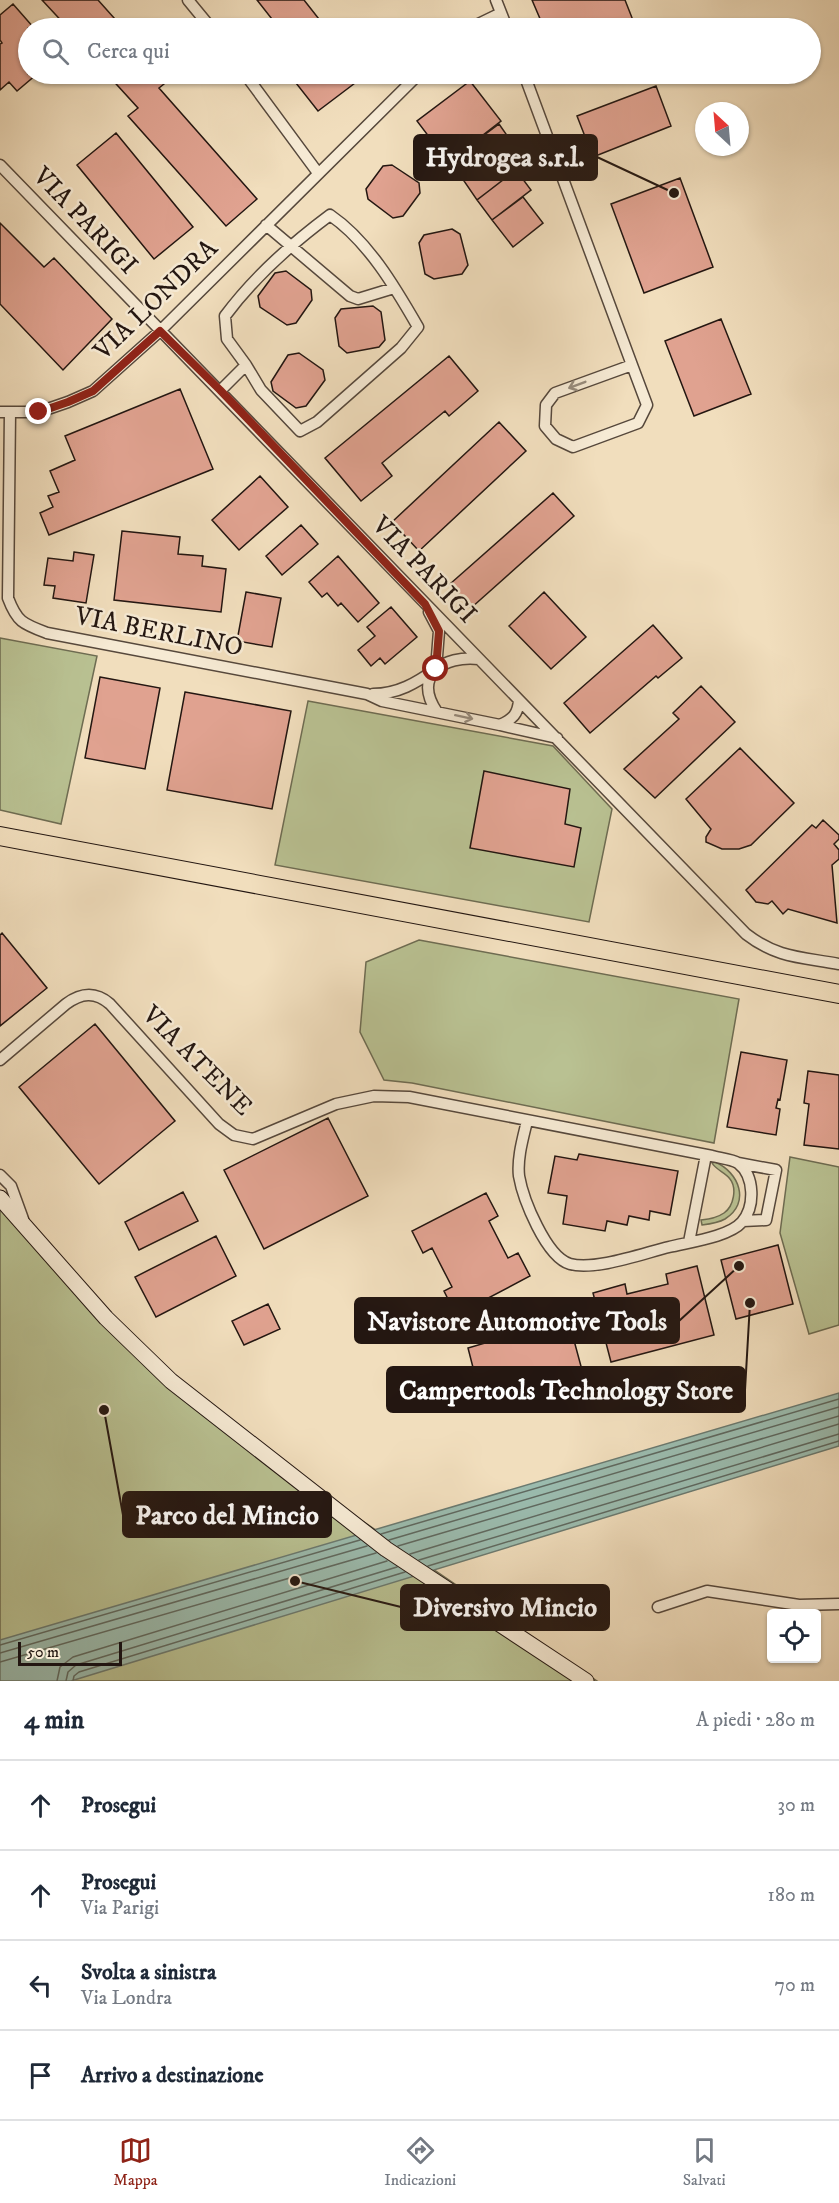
<!DOCTYPE html>
<html lang="it">
<head>
<meta charset="utf-8">
<style>
	body { margin:0; font-family:"IM FELL DW Pica",serif; background:#f2f2f3; color:#1f2937 }
	.controls { position:absolute; right:18px; bottom:18px; display:grid; overflow:hidden; border-radius:6px; box-shadow:0 2px 4px #0004 }
	.controls button { width:54px; height:54px; display:grid; place-items:center; padding:0; border:0; border-bottom:2px solid #e0e1e3; background:#fff; color:#1f2937; font:30px sans-serif }
	.compass { position:absolute; left:695px; top:102px; width:54px; height:54px; border-radius:50%; background:#fff; box-shadow:0 2px 4px #0004; rotate:334deg }
	.scale { position:absolute; left:18px; bottom:15px; width:104px; box-sizing:border-box; padding-left:6px; border:3px solid #231611; border-top:0; font-size:16px; line-height:21px; white-space:nowrap; color:#231611; -webkit-text-stroke:4px #f6ead4; paint-order:stroke }
	.stop { position:absolute; width:18px; height:18px; margin:-14px; border:4px solid #8f2418; border-radius:50%; background:#fff }
	.stop.end { background:#8f2418; border-color:#fff; box-shadow:0 2px 6px #0008 }
	.list { margin:0; padding:0; list-style:none }
	h2 { display:flex; justify-content:space-between; align-items:center; height:78px; margin:0; padding:0 24px; font-size:26px }
	h2 small { font-size:20px; font-weight:400; color:#747a83 }
	.list li { display:grid; grid-template-columns:39px 1fr auto; gap:18px; align-items:center; box-sizing:border-box; height:90px; padding:0 24px; border-top:2px solid #e0e1e3 }
	.list b { display:block; font-size:22px; white-space:nowrap }
	.list p { margin:0; font-size:20px; white-space:nowrap; color:#747a83 }
	.list em { font-size:20px; font-style:normal; color:#747a83 }
	.icon { flex:none; width:33px; height:33px; fill:none; stroke:currentColor; stroke-width:2; stroke-linecap:round; stroke-linejoin:round }
	.map { position:relative; flex:none; width:839px; height:1681px; overflow:hidden }
	.search { position:absolute; background:#fff; box-shadow:0 2px 4px #0004; left:18px; right:18px; top:18px; height:66px; display:flex; align-items:center; gap:15px; box-sizing:border-box; padding:0 21px; border-radius:33px; color:#747a83; font-size:22px }
	.sheet { height:438px; background:#fff }
	nav { display:flex; justify-content:space-around; align-items:center; box-sizing:border-box; height:84px; border-top:2px solid #e0e1e3; background:#fff; font-size:16px; color:#747a83 }
	nav a { display:grid; justify-items:center; gap:3px }
	nav .on { color:#8f2418 }
	.map>svg:first-child { display:block }
</style>
</head>
<body>
<div class="map">
<svg width="839" height="1681" viewBox="0 0 839 1681">
	<rect width="100%" height="100%" fill="#f1debd"/>
	<filter id="stains"><feTurbulence type="fractalNoise" baseFrequency=".00333" numOctaves="4"/><feColorMatrix values="0 0 0 0 .2 0 0 0 0 .09 0 0 0 0 .02 0 0 0 .5 -.17"/></filter>
	<radialGradient id="worn" r=".72"><stop offset=".6" stop-color="#630" stop-opacity="0"/><stop offset="1" stop-color="#630" stop-opacity=".3"/></radialGradient>
	<path fill="#b9c192" stroke="#6e6c52" stroke-width="1.5" d="M 0,638 L 97,656 L 61,824 L 0,810 Z
		M 308,701 L 553,746 L 612,809 L 589,922 L 275,865 Z
		M 419,940 L 739,999 L 714,1143 L 412,1083 L 384,1080 L 360,1032 L 366,962 Z
		M 790,1157 L 839,1167 L 839,1325 L 809,1334 L 780,1233 Z
		M 715,1162 C 739,1172 751,1203 725,1219 C 718,1223 710,1224 702,1225 L 701,1220 C 709,1219 717,1218 724,1213 C 734,1206 737,1188 730,1179 C 725,1172 716,1170 712,1163 Z
		M 0,1201 L 162,1373 L 254,1447 L 597,1681 L 0,1681 Z"/>
	<path fill="#9bbcaf" stroke="#6b7a70" stroke-width="1.5" d="M 839,1393 L 839,1446 L 71,1681 L 0,1681 L 0,1640 Z"/>
	<g fill="none" stroke-linecap="round" stroke-linejoin="round">
		<path stroke="#5f6960" stroke-width="1.5" d="M 381,1534 L 839,1399
			M 389,1540 L 839,1407
			M 398,1546 L 839,1416
			M 410,1554 L 839,1424
			M 419,1560 L 839,1434
			M 428,1566 L 839,1441
			M 0,1645 L 360,1540
			M 0,1653 L 367,1546
			M 0,1662 L 376,1553
			M 57,1681 L 60,1667 L 73,1657 L 387,1561
			M 66,1681 L 68,1672 L 76,1665 L 397,1567
			M 73,1681 L 74,1676 L 79,1672 L 405,1572"/>
	</g>
	<path fill="#e0a290" stroke="#231611" stroke-width="1.5" d="M 42,0 L 98,0 L 123,28 L 68,28 Z
		M 257,0 L 304,0 L 326,28 L 279,28 Z
		M 532,0 L 625,0 L 636,28 L 544,28 Z
		M 13,4 L 34,28 L 28,28 L 28,74 L 37,74 L 17,91 L 9,82 L 0,90 L 0,44 L 2,43 L 0,40 L 0,15 Z
		M 107,74 L 163,74 L 169,80 L 159,88 L 257,199 L 226,226 L 128,116 L 138,108 Z
		M 298,74 L 360,74 L 363,77 L 318,111 L 292,78 Z
		M 470,81 L 501,121 L 448,162 L 417,121 Z
		M 656,86 L 671,126 L 593,157 L 577,116 Z
		M 499,124 L 513,144 L 464,181 L 448,162 Z
		M 116,133 L 193,227 L 154,259 L 77,165 Z
		M 505,149 L 521,166 L 477,200 L 464,181 Z
		M 392,165 L 419,183 L 420,193 L 403,216 L 393,218 L 368,199 L 366,189 L 383,166 Z
		M 516,170 L 531,190 L 492,220 L 477,200 Z
		M 680,178 L 713,267 L 644,293 L 611,204 Z
		M 523,197 L 543,223 L 513,247 L 492,220 Z
		M 0,223 L 44,267 L 54,258 L 112,319 L 63,370 L 0,304 Z
		M 452,229 L 460,234 L 468,265 L 462,274 L 434,279 L 425,274 L 419,243 L 424,235 Z
		M 286,271 L 311,290 L 312,300 L 296,323 L 287,325 L 260,307 L 258,296 L 275,273 Z
		M 373,306 L 381,312 L 385,340 L 379,347 L 347,353 L 339,346 L 335,318 L 341,309 Z
		M 721,319 L 751,394 L 694,416 L 665,341 Z
		M 299,353 L 323,370 L 325,380 L 306,406 L 296,408 L 273,391 L 271,382 L 288,355 Z
		M 449,356 L 478,391 L 449,416 L 445,411 L 382,463 L 392,476 L 361,501 L 325,458 Z
		M 180,389 L 213,469 L 49,535 L 40,513 L 53,507 L 48,496 L 59,492 L 50,471 L 75,460 L 65,436 Z
		M 499,422 L 526,451 L 419,551 L 392,522 Z
		M 260,476 L 288,507 L 239,550 L 212,520 Z
		M 553,493 L 574,516 L 471,608 L 450,584 Z
		M 301,525 L 318,544 L 282,575 L 266,556 Z
		M 122,531 L 180,537 L 178,554 L 203,556 L 202,566 L 226,569 L 221,612 L 114,600 Z
		M 74,552 L 94,555 L 86,603 L 53,598 L 55,586 L 44,585 L 48,558 L 73,561 Z
		M 338,556 L 379,603 L 358,622 L 341,603 L 338,606 L 327,593 L 322,597 L 309,582 Z
		M 246,592 L 281,598 L 272,647 L 237,641 Z
		M 544,592 L 586,637 L 551,669 L 509,626 Z
		M 391,607 L 417,637 L 385,664 L 380,658 L 371,666 L 358,650 L 375,636 L 367,627 Z
		M 653,625 L 682,658 L 658,678 L 656,676 L 590,733 L 564,703 Z
		M 100,677 L 160,688 L 145,769 L 85,758 Z
		M 701,686 L 735,722 L 655,798 L 624,769 L 679,719 L 673,713 Z
		M 185,692 L 291,711 L 272,809 L 167,790 Z
		M 740,748 L 794,803 L 751,845 L 739,849 L 722,849 L 706,842 L 706,837 L 711,829 L 686,799 Z
		M 484,771 L 570,789 L 565,824 L 581,828 L 574,867 L 470,848 Z
		M 823,820 L 839,835 L 839,839 L 834,844 L 839,850 L 839,859 L 832,865 L 837,923 L 788,909 L 783,914 L 772,901 L 768,904 L 756,902 L 746,890 L 812,825 L 816,828 Z
		M 2,933 L 47,988 L 0,1026 L 0,935 Z
		M 95,1024 L 175,1121 L 99,1184 L 19,1087 Z
		M 741,1052 L 787,1060 L 780,1100 L 778,1099 L 776,1108 L 780,1109 L 776,1135 L 727,1127 Z
		M 808,1071 L 839,1075 L 839,1149 L 804,1145 L 809,1104 L 804,1103 Z
		M 328,1118 L 368,1196 L 264,1249 L 224,1170 Z
		M 579,1154 L 678,1171 L 670,1215 L 650,1211 L 649,1220 L 629,1216 L 627,1225 L 607,1221 L 605,1231 L 563,1224 L 567,1196 L 548,1193 L 555,1156 L 577,1160 Z
		M 183,1192 L 198,1221 L 139,1250 L 125,1222 Z
		M 486,1193 L 498,1216 L 489,1221 L 508,1258 L 518,1253 L 530,1276 L 456,1315 L 444,1291 L 452,1287 L 432,1248 L 423,1253 L 412,1231 Z
		M 216,1236 L 236,1276 L 156,1317 L 135,1277 Z
		M 778,1245 L 793,1304 L 736,1319 L 721,1260 Z
		M 697,1266 L 714,1335 L 611,1362 L 593,1293 L 625,1284 L 627,1294 L 668,1284 L 666,1274 Z
		M 268,1304 L 280,1329 L 244,1345 L 232,1321 Z
		M 565,1307 L 582,1370 L 543,1381 L 541,1373 L 521,1378 L 520,1376 L 478,1387 L 468,1348 L 509,1336 L 508,1331 L 528,1325 L 527,1321 L 547,1316 L 546,1312 Z"/>
	<g fill="none" stroke-linecap="round" stroke-linejoin="round">
		<g stroke="#56483c" stroke-width="13">
			<path id="minor" d="M 188,0 L 211,28
				M 496,0 L 507,28
				M 470,28 L 501,13
				M 245,74 L 318,173
				M 524,74 L 632,365 L 647,405 L 638,423 L 573,447 L 556,439 L 545,426 L 546,405 L 555,393 L 632,365
				M 0,165 L 746,934 C 777,958 801,957 839,964
				M 266,225 L 350,296 L 358,299 L 394,288
				M 220,391 L 246,365 L 227,339 L 225,316 C 254,277 291,244 330,215 C 368,241 395,287 418,327 L 401,348 L 317,422 L 300,431 L 261,390 L 246,365
				M 0,412 L 39,412 L 68,402 L 93,391 L 160,331 L 419,74
				M 10,412 L 8,598 C 17,622 23,624 47,633 L 367,694 L 382,701 L 500,725 C 513,719 518,714 519,700
				M 373,694 C 398,694 416,683 436,669 L 439,631 L 429,612
				M 437,712 C 412,675 444,655 479,659
				M 500,725 L 557,738
				M 0,1060 L 66,1004 C 81,993 95,991 110,1004 L 219,1124 L 234,1135 L 253,1139 L 336,1104 L 374,1096 L 409,1097 L 712,1156 C 719,1158 732,1159 738,1163 C 755,1176 755,1207 742,1222 C 729,1237 689,1242 669,1247 C 644,1253 595,1271 570,1264 C 546,1257 523,1199 519,1176 C 517,1158 523,1138 527,1121
				M 738,1163 L 776,1170 L 766,1220 L 743,1221
				M 0,1175 L 11,1186 L 23,1219
				M 689,1242 L 706,1155
				M 658,1607 L 707,1591 L 799,1605 L 839,1604"/>
		</g>
		<g stroke="#231611" stroke-width="17">
			<path id="secondary" d="M 0,1198 L 106,1318 L 171,1381 L 386,1549 L 586,1681"/>
		</g>
		<g stroke="#231611" stroke-width="20">
			<path id="trunk" d="M 0,836 L 839,994"/>
		</g>
		<use href="#minor" stroke="#f6ead4" stroke-width="10"/>
		<use href="#secondary" stroke="#f6ead4" stroke-width="15"/>
		<use href="#trunk" stroke="#f1debd" stroke-width="18"/>
	</g>
	<defs><path id="oneway-shaft" d="M-6 0H5M1.5-3L5.5 0L1.5 3" fill="none" stroke-width="1.6" stroke-linecap="round" stroke-linejoin="round" transform="scale(1.5)"/></defs>
	<g stroke="#978b7c">
		<use href="#oneway-shaft" transform="translate(577 385) rotate(159)"/>
		<use href="#oneway-shaft" transform="translate(464 717) rotate(12)"/>
	</g>
	<g fill="none" stroke-linecap="round" stroke-linejoin="round">
		<path stroke="#8f2418" stroke-width="8" d="M 39,412 L 68,402 L 93,391 L 160,331 L 220,390 L 425,604 L 439,631 L 436,669"/>
	</g>
	<g text-anchor="middle" dominant-baseline="central" stroke-width="5" stroke-linejoin="round" paint-order="stroke">
		<g font-size="26" fill="#231611" stroke="#f6ead4">
			<text transform="translate(85 221) rotate(46)">VIA PARIGI</text>
			<text transform="translate(156 300) rotate(-44)">VIA LONDRA</text>
			<text transform="translate(424 570) rotate(46)">VIA PARIGI</text>
			<text transform="translate(159 632) rotate(11)">VIA BERLINO</text>
			<text transform="translate(197 1061) rotate(45)">VIA ATENE</text>
		</g>
	</g>
	<path fill="none" stroke="#231611" stroke-width="2" d="M674 193L597 157M739 1266L679 1321M750 1303L745 1390M104 1410L123 1515M295 1581L401 1607"/>
	<g fill="#231611" stroke="#f6ead4" stroke-width="2">
		<circle cx="674" cy="193" r="6"/>
		<circle cx="739" cy="1266" r="6"/>
		<circle cx="750" cy="1303" r="6"/>
		<circle cx="104" cy="1410" r="6"/>
		<circle cx="295" cy="1581" r="6"/>
	</g>
	<g fill="#231611" stroke="#231611" stroke-width="2">
		<rect x="414" y="135" width="183" height="45" rx="6"/>
		<rect x="355" y="1298" width="324" height="45" rx="6"/>
		<rect x="387" y="1367" width="358" height="45" rx="6"/>
		<rect x="123" y="1492" width="208" height="45" rx="6"/>
		<rect x="401" y="1585" width="208" height="45" rx="6"/>
	</g>
	<g font-size="27" text-anchor="middle" font-weight="bold" fill="#fff">
		<text x="505" y="166">Hydrogea s.r.l.</text>
		<text x="517" y="1330">Navistore Automotive Tools</text>
		<text x="566" y="1399">Campertools Technology Store</text>
		<text x="227" y="1524">Parco del Mincio</text>
		<text x="505" y="1616">Diversivo Mincio</text>
	</g>
	<rect width="100%" height="100%" filter="url(#stains)"/>
	<rect width="100%" height="100%" fill="url(#worn)"/>
</svg>
<div class="controls">
<button><svg class="icon" aria-label="locate" viewBox="0 0 24 24"><circle cx="12" cy="12" r="6"/><path d="M12 2v4M12 18v4M2 12h4M18 12h4"/></svg></button>
</div>
<svg class="compass" viewBox="-18 -18 36 36"><path d="M0-13l5 13h-10z" fill="#e53935"/><path d="M0 13l5-13h-10z" fill="#747a83"/></svg>
<div class="scale">50 m</div>
<div class="stop" style="left:436px;top:669px"></div>
<div class="stop end" style="left:39px;top:412px"></div>
<div class="search"><svg class="icon" aria-label="search" viewBox="0 0 24 24"><circle cx="10" cy="10" r="6"/><path d="M15 15l6 6"/></svg>Cerca qui</div>
</div>
<section class="sheet">
<h2>4 min<small>A piedi · 280 m</small></h2>
<ul class="list">
<li><svg class="icon" aria-label="ahead" viewBox="0 0 24 24"><path d="M12 20V5M6 11l6-6 6 6"/></svg><div><b>Prosegui</b></div><em>30 m</em></li>
<li><svg class="icon" aria-label="ahead" viewBox="0 0 24 24"><path d="M12 20V5M6 11l6-6 6 6"/></svg><div><b>Prosegui</b><p>Via Parigi</p></div><em>180 m</em></li>
<li><svg class="icon" aria-label="left" viewBox="0 0 24 24"><path d="M17 20v-9H6M10 6l-5 5 5 5"/></svg><div><b>Svolta a sinistra</b><p>Via Londra</p></div><em>70 m</em></li>
<li><svg class="icon" aria-label="arrive" viewBox="0 0 24 24"><path d="M6 21V4h12l-3 4 3 4H6"/></svg><div><b>Arrivo a destinazione</b></div></li>
</ul>
</section>
<nav>
<a class="on"><svg class="icon" aria-label="map" viewBox="0 0 24 24"><path d="M3 6l6-2 6 2 6-2v14l-6 2-6-2-6 2zM9 4v14M15 6v14"/></svg>Mappa</a>
<a><svg class="icon" aria-label="directions" viewBox="0 0 24 24"><path d="M12 3l9 9-9 9-9-9zM9 14v-3h6M13 9l2 2-2 2"/></svg>Indicazioni</a>
<a><svg class="icon" aria-label="saved" viewBox="0 0 24 24"><path d="M7 4h10v16l-5-4-5 4z"/></svg>Salvati</a>
</nav>
</body>
</html>
